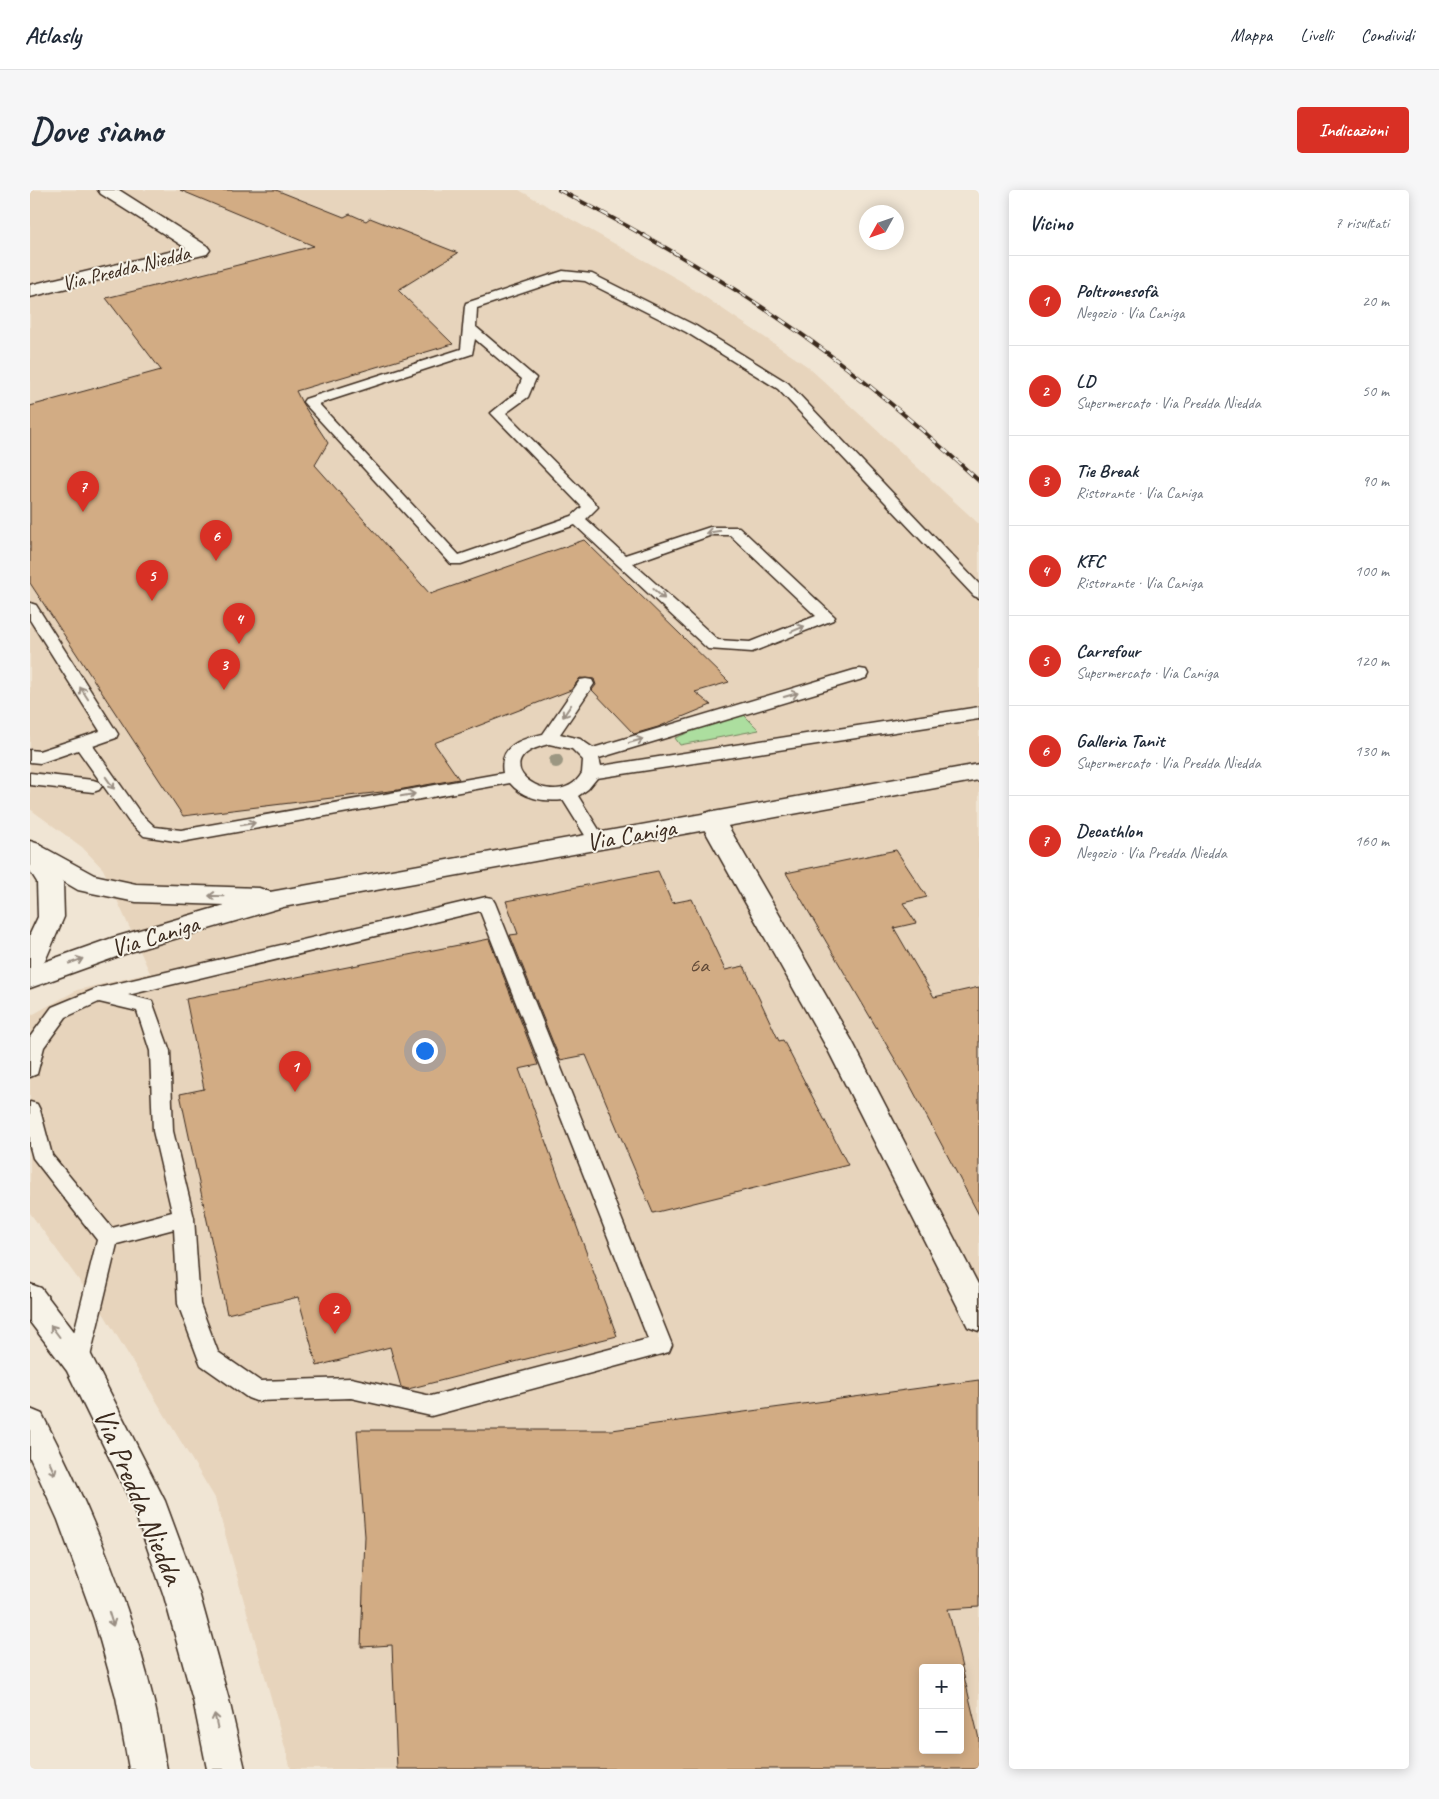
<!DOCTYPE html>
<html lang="it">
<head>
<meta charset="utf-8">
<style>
	body { margin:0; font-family:Caveat,sans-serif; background:#f6f6f7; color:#1f2937 }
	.controls { position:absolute; right:15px; bottom:15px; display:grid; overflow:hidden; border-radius:5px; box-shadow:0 2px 12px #0003 }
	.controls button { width:45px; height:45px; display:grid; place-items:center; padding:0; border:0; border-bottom:1px solid #e0e1e3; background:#fff; color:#1f2937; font:25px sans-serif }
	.compass { position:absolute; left:829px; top:15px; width:45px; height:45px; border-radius:50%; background:#fff; box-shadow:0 2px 12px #0003; rotate:230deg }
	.you { position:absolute; left:394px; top:860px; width:18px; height:18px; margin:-12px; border:4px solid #fff; border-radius:50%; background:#1a73e8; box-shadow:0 0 0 8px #1a73e833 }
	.badge { display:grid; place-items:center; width:32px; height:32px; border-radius:50%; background:#d93025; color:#fff; font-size:16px; font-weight:700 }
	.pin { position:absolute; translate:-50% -41px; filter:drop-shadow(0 1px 2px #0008) }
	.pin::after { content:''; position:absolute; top:26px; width:18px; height:15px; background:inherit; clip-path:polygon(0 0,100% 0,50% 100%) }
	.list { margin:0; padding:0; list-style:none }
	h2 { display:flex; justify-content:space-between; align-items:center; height:65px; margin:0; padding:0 20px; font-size:21px }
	h2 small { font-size:16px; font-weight:400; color:#747a83 }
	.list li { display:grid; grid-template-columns:32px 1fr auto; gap:15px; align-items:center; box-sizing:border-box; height:90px; padding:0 20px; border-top:1px solid #e0e1e3 }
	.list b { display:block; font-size:19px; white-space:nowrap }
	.list p { margin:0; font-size:16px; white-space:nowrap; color:#747a83 }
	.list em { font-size:16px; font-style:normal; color:#747a83 }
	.map { position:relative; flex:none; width:949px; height:1579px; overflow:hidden; border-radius:5px }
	header { display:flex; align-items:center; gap:30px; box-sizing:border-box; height:70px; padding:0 25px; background:#fff; border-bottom:1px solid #e0e1e3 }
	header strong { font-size:24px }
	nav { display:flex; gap:28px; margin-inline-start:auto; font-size:18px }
	.intro { display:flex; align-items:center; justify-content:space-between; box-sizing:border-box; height:120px; padding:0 30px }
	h1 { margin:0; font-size:35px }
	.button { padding:12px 22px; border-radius:5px; background:#d93025; color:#fff; font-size:18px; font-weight:700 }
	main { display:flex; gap:30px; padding:0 30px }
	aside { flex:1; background:#fff; border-radius:5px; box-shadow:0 2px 12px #0003 }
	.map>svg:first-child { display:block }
</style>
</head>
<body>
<header>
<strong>Atlasly</strong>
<nav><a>Mappa</a><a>Livelli</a><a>Condividi</a></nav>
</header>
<div class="intro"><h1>Dove siamo</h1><a class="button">Indicazioni</a></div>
<main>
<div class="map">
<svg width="949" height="1579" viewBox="0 0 949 1579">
	<rect width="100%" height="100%" fill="#f0e5d4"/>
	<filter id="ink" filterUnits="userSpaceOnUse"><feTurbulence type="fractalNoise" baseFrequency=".02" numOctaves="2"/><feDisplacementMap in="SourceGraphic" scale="10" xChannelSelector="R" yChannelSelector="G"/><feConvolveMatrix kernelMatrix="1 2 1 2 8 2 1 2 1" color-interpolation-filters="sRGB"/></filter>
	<g filter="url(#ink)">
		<path fill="#e7d4bc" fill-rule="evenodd" d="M 0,0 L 489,0 L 651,91 L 777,176 L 949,334 L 949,1579 L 261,1579 L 185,1308 L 75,1126 L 0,1023 L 0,826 L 47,800 L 120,783 L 73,679 L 52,657 L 0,619 ZM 893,1478 L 930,1478 L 930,1560 L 893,1560 Z"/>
		<path fill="#acde9f" stroke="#74845e" d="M 710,521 L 729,540 L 650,555 L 645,548 Z"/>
		<path fill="#d2ac84" stroke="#3b2a1e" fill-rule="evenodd" d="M 150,0 L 246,0 L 314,27 L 320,24 L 336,31 L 340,28 L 428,63 L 368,100 L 423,154 L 266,201 L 272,213 L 298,253 L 285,275 L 400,404 L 554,350 L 699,492 L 665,502 L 681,515 L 628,537 L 604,544 L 562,500 L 566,495 L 564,489 L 550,488 L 541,500 L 404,553 L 429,589 L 368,600 L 153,626 L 0,393 L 0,216 L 131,180 L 76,108 L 284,56 Z
			M 866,660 L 897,707 L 873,713 L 886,733 L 864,738 L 904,807 L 949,797 L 949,1025 L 880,895 L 756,683 Z
			M 628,681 L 642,713 L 662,709 L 695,780 L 714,776 L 749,851 L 753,850 L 818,975 L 623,1023 L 556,865 L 530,870 L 480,745 L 488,744 L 476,711 Z
			M 459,749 L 508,875 L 489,879 L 587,1146 L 378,1199 L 371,1197 L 360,1157 L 287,1176 L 268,1107 L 197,1124 L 150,904 L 174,899 L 156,809 Z
			M 949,1190 L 949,1417 L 918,1419 L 949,1549 L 949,1579 L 367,1579 L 362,1455 L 331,1457 L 335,1346 L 327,1240 L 582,1240 ZM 893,1478 L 930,1478 L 930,1560 L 893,1560 Z"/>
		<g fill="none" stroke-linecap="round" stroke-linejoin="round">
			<g stroke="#3b2a1e" stroke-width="3">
				<path id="service" d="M 533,81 L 562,84 L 666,136 L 758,193 L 949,394 L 949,408 L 944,406 L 748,199 L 656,142 L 555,91 L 534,89 L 447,118 L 446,137 L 506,188 L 498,207 L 476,223 L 566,314 L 568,317 L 556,329 L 595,365 L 680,337 L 709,337 L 805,427 L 803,430 L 722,462 L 678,459 L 545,335 L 431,374 L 421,374 L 273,212 L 275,209 L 431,159 L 435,116 L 436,113 ZM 445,149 L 492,189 L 487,202 L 461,223 L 552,317 L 542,326 L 429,365 L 289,214 L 442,164 ZM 682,345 L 700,345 L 786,426 L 720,452 L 688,450 L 603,373 Z
					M 0,413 L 6,415 L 88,544 L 86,548 L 63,556 L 111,624 L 125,637 L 151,640 L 473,583 C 468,555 492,549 513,544 L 550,490 L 556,489 L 562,490 L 564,494 L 530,544 L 550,549 L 563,558 L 824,480 L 830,479 L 836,480 L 838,484 L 836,488 L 569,568 L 571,576 L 949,517 L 949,529 L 567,588 L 558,599 L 548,606 L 576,651 L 573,655 L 567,657 L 561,655 L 533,610 C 515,612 493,609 480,593 L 151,652 L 114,646 L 99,632 L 48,560 L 10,573 L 0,572 L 0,560 L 9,561 L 70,541 L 0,430 ZM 519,554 L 542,559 L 553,570 L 552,583 C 528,626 446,571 519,554 Z
					M 0,583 L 63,590 L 69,592 L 72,596 L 69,600 L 63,602 L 0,595 Z
					M 456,707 L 462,708 L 465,713 L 642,1155 L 639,1162 L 401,1226 L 321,1208 L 226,1211 L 218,1208 L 171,1175 L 168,1168 L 148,1114 L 144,1039 L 87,1054 L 59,1171 L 56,1178 L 48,1181 L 40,1178 L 37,1171 L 67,1050 L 3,968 L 0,957 L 0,912 L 7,914 L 10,920 L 22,965 L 82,1038 L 142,1022 L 123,941 L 120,861 L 107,821 L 69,812 L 36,827 L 14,857 L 7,884 L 0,887 L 0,847 L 22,817 L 68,798 ZM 450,721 L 618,1149 L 401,1206 L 321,1188 L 230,1191 L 188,1162 L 170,1114 L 164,1028 L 143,941 L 140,861 L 122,811 L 98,805 Z"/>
			</g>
			<g stroke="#3b2a1e" stroke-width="3">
				<path id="minor" d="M 68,0 L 89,0 L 177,56 L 180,60 L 177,64 L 0,107 L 0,95 L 156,58 L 71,4 Z
					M 682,621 L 691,624 L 821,849 L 949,1096 L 949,1141 L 938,1137 L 798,860 L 669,630 L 673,624 Z"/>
			</g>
			<g stroke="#3b2a1e" stroke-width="3">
				<path id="tertiary" d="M 949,574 L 949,590 L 253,717 L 100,762 L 0,798 L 0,777 L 82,748 L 195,715 L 106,712 L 57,702 L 48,700 L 0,672 L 0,654 L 11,656 L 64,685 L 106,694 L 229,698 L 240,702 Z"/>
			</g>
			<g stroke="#3b2a1e" stroke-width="3">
				<path id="secondary" d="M 0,651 L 9,654 L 33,692 L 34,727 L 15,771 L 10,776 L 0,779 L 0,744 L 8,727 L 7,692 L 0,681 Z
					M 0,1094 L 11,1098 L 59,1161 L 135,1311 L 170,1406 L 199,1510 L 215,1579 L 177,1579 L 163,1510 L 134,1406 L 102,1314 L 37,1181 L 0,1132 Z
					M 0,1219 L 12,1224 C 58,1313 99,1409 123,1508 C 129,1531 132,1555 137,1579 L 99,1579 L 86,1507 L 64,1429 L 28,1330 L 0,1268 Z"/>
			</g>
			<use href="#service" fill="#f7f3e8" fill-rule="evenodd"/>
			<use href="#minor" fill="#f7f3e8" fill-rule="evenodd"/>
			<use href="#tertiary" fill="#f7f3e8" fill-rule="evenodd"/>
			<use href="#secondary" fill="#f7f3e8" fill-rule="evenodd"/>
			<g stroke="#3b2a1e" stroke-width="4">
				<path id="rail" d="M 529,0 C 625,49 718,103 804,168 C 855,207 902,248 949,291"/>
			</g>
			<use href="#rail" stroke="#f7f3e8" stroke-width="2.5" stroke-dasharray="8" stroke-linecap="butt"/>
		</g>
		<circle fill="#9c9782" cx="526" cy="571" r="7"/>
		<defs><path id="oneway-shaft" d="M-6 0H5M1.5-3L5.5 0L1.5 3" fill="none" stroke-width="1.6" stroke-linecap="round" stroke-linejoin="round" transform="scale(1.25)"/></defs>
		<g stroke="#998e83">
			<use href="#oneway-shaft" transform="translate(683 342) rotate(171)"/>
			<use href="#oneway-shaft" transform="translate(629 404) rotate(42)"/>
			<use href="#oneway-shaft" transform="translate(768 439) rotate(-22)"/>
			<use href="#oneway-shaft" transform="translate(54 503) rotate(-123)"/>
			<use href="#oneway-shaft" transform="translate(761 505) rotate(-16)"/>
			<use href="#oneway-shaft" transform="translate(537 521) rotate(124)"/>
			<use href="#oneway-shaft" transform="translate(606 551) rotate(-16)"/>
			<use href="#oneway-shaft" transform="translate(80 593) rotate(55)"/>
			<use href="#oneway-shaft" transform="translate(378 605) rotate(-10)"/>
			<use href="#oneway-shaft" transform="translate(218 634) rotate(-10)"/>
			<use href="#oneway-shaft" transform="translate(186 706) rotate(-178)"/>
			<use href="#oneway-shaft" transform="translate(46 771) rotate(-20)"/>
			<use href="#oneway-shaft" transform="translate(25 1141) rotate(-127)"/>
			<use href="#oneway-shaft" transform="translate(22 1278) rotate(66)"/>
			<use href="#oneway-shaft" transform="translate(81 1429) rotate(73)"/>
			<use href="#oneway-shaft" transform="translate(186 1531) rotate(-102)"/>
		</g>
	</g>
	<g text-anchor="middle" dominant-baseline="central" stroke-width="4" stroke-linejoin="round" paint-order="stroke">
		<g font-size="21" fill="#3b2a1e" stroke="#f7f3e8">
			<text transform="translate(96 78) rotate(-14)">Via Predda Niedda</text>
		</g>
		<g font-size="22" fill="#614a38">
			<text x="669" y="775">6a</text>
		</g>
		<g font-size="25" fill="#3b2a1e" stroke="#f7f3e8">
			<text transform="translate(601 645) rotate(-10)">Via Caniga</text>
			<text transform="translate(125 746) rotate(-17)">Via Caniga</text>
		</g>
		<g font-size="30" fill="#3b2a1e" stroke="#f7f3e8">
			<text transform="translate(109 1306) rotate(67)">Via Predda Niedda</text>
		</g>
	</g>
</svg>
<div class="controls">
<button>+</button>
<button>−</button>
</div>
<svg class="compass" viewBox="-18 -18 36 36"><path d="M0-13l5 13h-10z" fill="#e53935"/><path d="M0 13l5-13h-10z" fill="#747a83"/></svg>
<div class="you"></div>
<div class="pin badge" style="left:265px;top:902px">1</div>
<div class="pin badge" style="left:305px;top:1144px">2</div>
<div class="pin badge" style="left:194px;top:500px">3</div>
<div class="pin badge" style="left:209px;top:454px">4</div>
<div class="pin badge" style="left:122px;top:411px">5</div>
<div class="pin badge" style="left:186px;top:371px">6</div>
<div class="pin badge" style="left:53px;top:322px">7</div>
</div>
<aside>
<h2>Vicino<small>7 risultati</small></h2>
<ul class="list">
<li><span class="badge">1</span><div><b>Poltronesofà</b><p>Negozio · Via Caniga</p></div><em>20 m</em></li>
<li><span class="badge">2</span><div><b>LD</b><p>Supermercato · Via Predda Niedda</p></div><em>50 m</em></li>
<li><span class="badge">3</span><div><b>Tie Break</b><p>Ristorante · Via Caniga</p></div><em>90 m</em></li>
<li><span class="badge">4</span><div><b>KFC</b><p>Ristorante · Via Caniga</p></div><em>100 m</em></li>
<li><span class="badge">5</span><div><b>Carrefour</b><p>Supermercato · Via Caniga</p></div><em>120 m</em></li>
<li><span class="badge">6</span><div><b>Galleria Tanit</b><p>Supermercato · Via Predda Niedda</p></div><em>130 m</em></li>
<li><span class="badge">7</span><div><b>Decathlon</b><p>Negozio · Via Predda Niedda</p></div><em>160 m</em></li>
</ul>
</aside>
</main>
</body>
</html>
